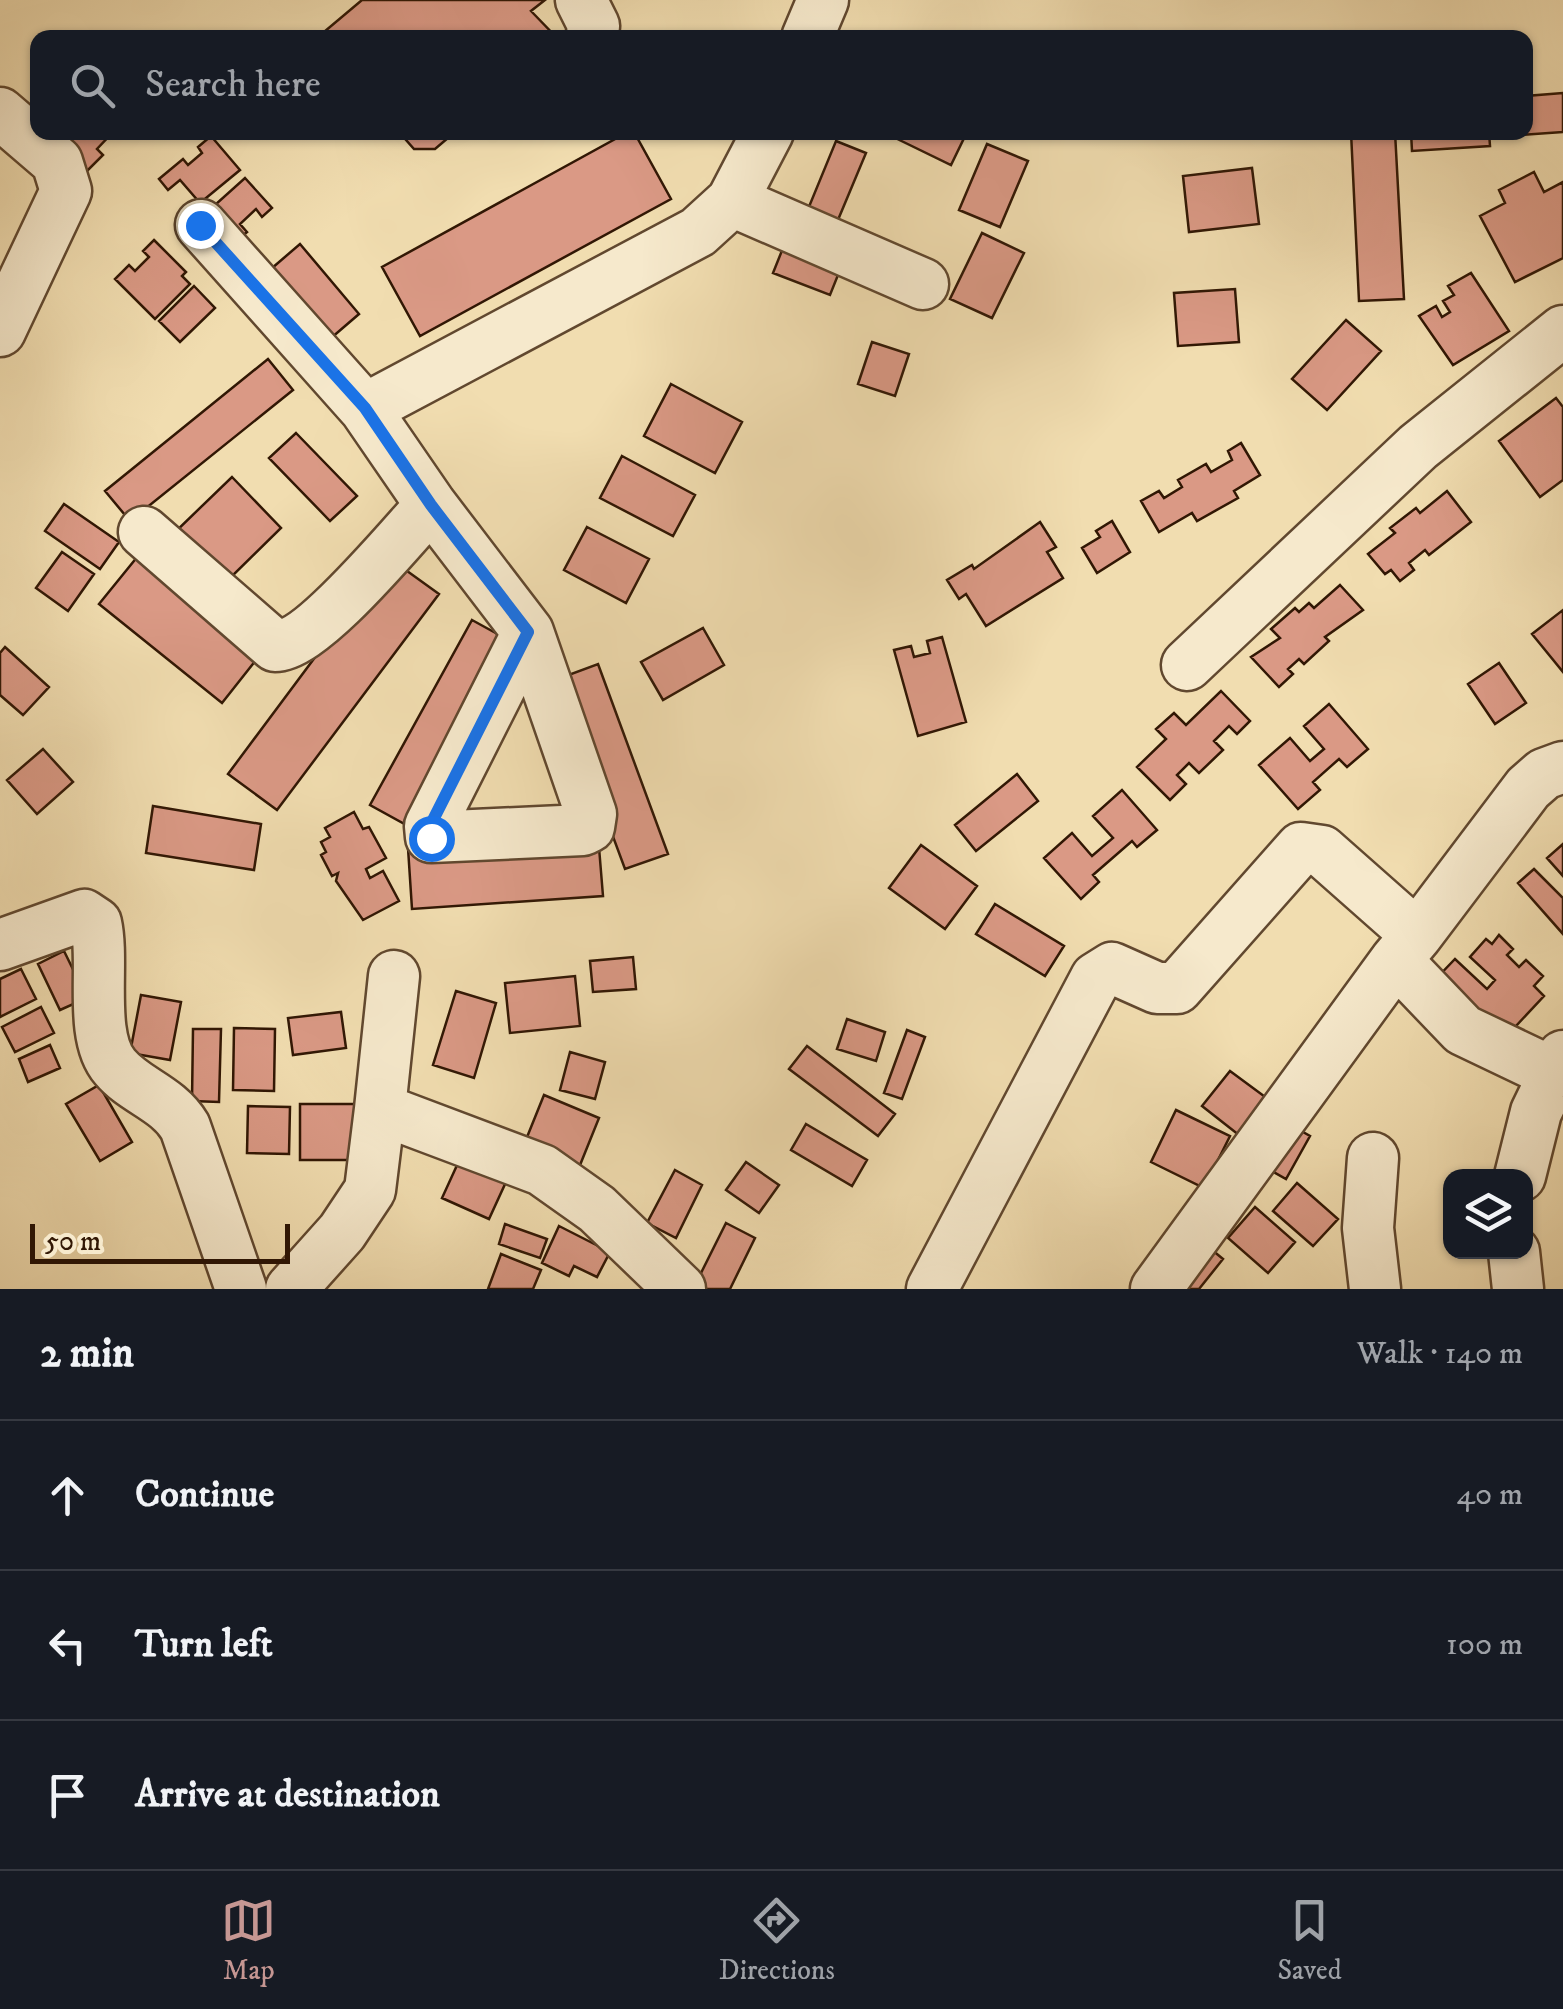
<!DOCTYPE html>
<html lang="en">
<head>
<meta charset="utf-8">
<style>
	body { margin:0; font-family:"IM FELL DW Pica",serif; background:#20242c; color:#f1f3f6 }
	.controls { position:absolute; right:30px; bottom:30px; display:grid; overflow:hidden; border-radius:20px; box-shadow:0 2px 8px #0004 }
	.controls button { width:90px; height:90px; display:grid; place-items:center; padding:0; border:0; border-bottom:2px solid #363941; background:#171b24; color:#f1f3f6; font:50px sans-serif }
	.scale { position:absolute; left:30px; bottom:25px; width:260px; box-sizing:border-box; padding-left:10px; border:5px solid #311704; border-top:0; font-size:28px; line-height:35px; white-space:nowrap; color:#311704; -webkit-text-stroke:8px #f6e9cc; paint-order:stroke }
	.stop { position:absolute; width:30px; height:30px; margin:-22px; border:8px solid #1a73e8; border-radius:50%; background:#fff }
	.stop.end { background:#1a73e8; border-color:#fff; box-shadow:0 2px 10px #0008 }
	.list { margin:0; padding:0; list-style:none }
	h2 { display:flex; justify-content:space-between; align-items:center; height:130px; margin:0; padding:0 40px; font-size:42px }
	h2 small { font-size:32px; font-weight:400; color:#9ea1a6 }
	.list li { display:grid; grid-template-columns:65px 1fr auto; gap:30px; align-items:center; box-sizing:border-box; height:150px; padding:0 40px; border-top:2px solid #363941 }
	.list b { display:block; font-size:38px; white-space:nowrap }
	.list em { font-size:32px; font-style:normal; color:#9ea1a6 }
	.icon { flex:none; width:55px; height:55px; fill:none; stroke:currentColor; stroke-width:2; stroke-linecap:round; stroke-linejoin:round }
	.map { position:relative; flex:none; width:1563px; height:1289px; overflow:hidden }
	.search { position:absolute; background:#171b24; box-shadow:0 2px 8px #0004; left:30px; right:30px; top:30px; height:110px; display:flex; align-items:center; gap:25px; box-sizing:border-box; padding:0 35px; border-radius:20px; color:#9ea1a6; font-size:38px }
	.sheet { height:580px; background:#171b24 }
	nav { display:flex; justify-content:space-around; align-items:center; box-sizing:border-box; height:140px; border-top:2px solid #363941; background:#171b24; font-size:28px; color:#9ea1a6 }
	nav a { display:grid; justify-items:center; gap:5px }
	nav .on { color:#c59692 }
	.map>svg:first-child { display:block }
</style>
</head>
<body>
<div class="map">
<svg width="1563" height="1289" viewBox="0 0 1563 1289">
	<rect width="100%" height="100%" fill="#f1ddb0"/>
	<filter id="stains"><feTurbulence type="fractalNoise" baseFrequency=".002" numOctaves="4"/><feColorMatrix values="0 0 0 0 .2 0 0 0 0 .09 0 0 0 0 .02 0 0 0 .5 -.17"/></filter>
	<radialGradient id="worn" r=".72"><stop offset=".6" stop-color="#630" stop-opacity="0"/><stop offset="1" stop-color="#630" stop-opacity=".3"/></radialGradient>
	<path fill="#da9985" stroke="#311704" stroke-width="2.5" d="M 362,0 L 545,0 L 531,11 L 557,38 L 318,37 Z
		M 1563,93 L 1563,132 L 1522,135 L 1526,96 Z
		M 74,132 L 113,132 L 97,149 L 103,155 L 80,178 L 54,153 Z
		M 399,132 L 455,132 L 435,149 L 414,149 Z
		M 628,132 L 634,132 L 671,199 L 420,336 L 382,267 Z
		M 883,132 L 967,132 L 951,165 Z
		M 1351,132 L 1395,132 L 1404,299 L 1359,301 Z
		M 1411,132 L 1489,132 L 1490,146 L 1412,151 Z
		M 211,136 L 240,170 L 200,203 L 180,180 L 168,190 L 159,179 L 183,159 L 188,165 L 202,153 L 198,147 Z
		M 836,141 L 866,153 L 835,227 L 806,214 Z
		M 987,144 L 1028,161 L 1000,227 L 959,210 Z
		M 1252,168 L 1259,224 L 1189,232 L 1183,176 Z
		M 1534,172 L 1544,192 L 1563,182 L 1563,258 L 1515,282 L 1480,216 L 1505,203 L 1499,190 Z
		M 245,178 L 272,208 L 262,217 L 256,209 L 240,224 L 247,232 L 234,243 L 206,213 Z
		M 982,233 L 1024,253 L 992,318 L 950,299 Z
		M 154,240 L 186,272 L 182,276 L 190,284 L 155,319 L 115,279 L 129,265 L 135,271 L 149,257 L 143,251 Z
		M 785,243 L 842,265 L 830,295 L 773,273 Z
		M 300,244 L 359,314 L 323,345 L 264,275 Z
		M 1471,273 L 1509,331 L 1453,365 L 1419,316 L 1436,306 L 1442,317 L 1450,312 L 1443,301 L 1454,295 L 1448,286 Z
		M 194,286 L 215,308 L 180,342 L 159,321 Z
		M 1235,289 L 1239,342 L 1178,346 L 1174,293 Z
		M 1346,320 L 1381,351 L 1327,410 L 1292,379 Z
		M 872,342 L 909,354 L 895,396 L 858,384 Z
		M 268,359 L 293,390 L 130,521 L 105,491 Z
		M 671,384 L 742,422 L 715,473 L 644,436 Z
		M 1556,398 L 1563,407 L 1563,480 L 1540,497 L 1499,441 Z
		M 296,433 L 357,496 L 330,521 L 269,458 Z
		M 1241,443 L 1260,475 L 1234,491 L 1238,498 L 1197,521 L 1192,513 L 1159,532 L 1141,501 L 1159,491 L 1164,498 L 1182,487 L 1178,480 L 1206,464 L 1211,472 L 1232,460 L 1228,451 Z
		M 622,456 L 695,495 L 673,536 L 600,498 Z
		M 232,477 L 281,528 L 221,587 L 171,536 Z
		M 1447,491 L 1471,522 L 1429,555 L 1425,550 L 1409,563 L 1414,570 L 1400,581 L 1391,570 L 1385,574 L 1368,554 L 1395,533 L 1390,528 L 1416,508 L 1420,513 Z
		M 64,504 L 119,542 L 100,569 L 45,531 Z
		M 1112,521 L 1130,552 L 1097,573 L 1082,548 L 1100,537 L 1096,531 Z
		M 1040,522 L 1056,547 L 1047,552 L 1063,578 L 986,626 L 966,594 L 959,599 L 947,580 L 972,565 L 974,569 Z
		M 587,527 L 649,559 L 626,603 L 564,570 Z
		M 62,552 L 94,574 L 68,611 L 36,588 Z
		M 138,556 L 260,655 L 222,703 L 99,604 Z
		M 389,558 L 439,594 L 277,810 L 228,774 Z
		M 1340,585 L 1363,610 L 1325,637 L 1329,641 L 1304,664 L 1299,659 L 1288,669 L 1293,674 L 1279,687 L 1251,657 L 1280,638 L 1271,629 L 1295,608 L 1299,612 L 1309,603 L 1314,608 Z
		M 1563,610 L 1563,672 L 1532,634 Z
		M 472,620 L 512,642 L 410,827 L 370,805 Z
		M 703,628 L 724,665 L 663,700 L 641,662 Z
		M 942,637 L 966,722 L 918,736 L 894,650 L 911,646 L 914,657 L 930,653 L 927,641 Z
		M 5,647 L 49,687 L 23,715 L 0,695 L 0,653 Z
		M 1499,663 L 1526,703 L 1495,724 L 1468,684 Z
		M 598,664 L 668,854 L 625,869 L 555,680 Z
		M 1221,691 L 1250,721 L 1237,734 L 1229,726 L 1214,741 L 1223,750 L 1199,773 L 1189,763 L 1177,775 L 1186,784 L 1170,800 L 1137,767 L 1166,739 L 1156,729 L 1174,713 L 1186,725 Z
		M 1329,704 L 1368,749 L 1347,767 L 1339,759 L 1313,782 L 1320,790 L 1298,809 L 1259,765 L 1290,738 L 1310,761 L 1324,749 L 1304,726 Z
		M 43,749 L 73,782 L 37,814 L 7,780 Z
		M 1017,774 L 1038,801 L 976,851 L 955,825 Z
		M 1122,790 L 1157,830 L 1137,847 L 1132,841 L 1093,875 L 1099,882 L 1081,899 L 1044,858 L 1072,833 L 1092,856 L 1113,838 L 1093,816 Z
		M 153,806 L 261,824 L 254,870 L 146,853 Z
		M 354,812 L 363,829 L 369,827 L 386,858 L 366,869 L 370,878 L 383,871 L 399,901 L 363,920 L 336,881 L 338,873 L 332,876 L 321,855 L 326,852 L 321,842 L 330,837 L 325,828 Z
		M 598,835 L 603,896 L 412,909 L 408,848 Z
		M 1563,844 L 1563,876 L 1547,858 Z
		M 921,845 L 977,886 L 945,929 L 889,888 Z
		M 1534,869 L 1563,898 L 1563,934 L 1518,883 Z
		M 995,904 L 1064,946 L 1045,976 L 976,934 Z
		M 1499,935 L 1513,949 L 1507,955 L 1519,967 L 1526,960 L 1543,976 L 1534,986 L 1544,996 L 1502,1041 L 1430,985 L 1455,959 L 1487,989 L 1495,980 L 1470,957 L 1486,939 L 1492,944 Z
		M 64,951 L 87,998 L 60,1010 L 38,964 Z
		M 633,957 L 636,989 L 593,992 L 590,961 Z
		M 21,969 L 36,999 L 0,1017 L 0,979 Z
		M 575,976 L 580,1026 L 510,1033 L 505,983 Z
		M 456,991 L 496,1003 L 474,1078 L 433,1065 Z
		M 141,995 L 181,1002 L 170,1060 L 130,1053 Z
		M 41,1007 L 54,1033 L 15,1052 L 2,1027 Z
		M 341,1012 L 346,1048 L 293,1055 L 288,1018 Z
		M 847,1019 L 885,1032 L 876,1061 L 837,1049 Z
		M 234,1028 L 275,1029 L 274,1091 L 233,1090 Z
		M 193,1029 L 221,1029 L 219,1102 L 192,1101 Z
		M 907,1030 L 925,1037 L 902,1099 L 884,1093 Z
		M 50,1045 L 60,1068 L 28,1082 L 19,1059 Z
		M 807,1046 L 895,1114 L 878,1136 L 789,1069 Z
		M 570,1052 L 605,1062 L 595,1099 L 560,1090 Z
		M 1230,1071 L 1272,1102 L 1244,1139 L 1202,1106 Z
		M 99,1085 L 132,1142 L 100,1161 L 66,1104 Z
		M 544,1095 L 599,1118 L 578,1170 L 523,1147 Z
		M 300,1104 L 357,1104 L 357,1160 L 300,1160 Z
		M 248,1106 L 290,1107 L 289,1154 L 247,1153 Z
		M 1176,1110 L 1230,1136 L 1204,1188 L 1151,1162 Z
		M 1287,1123 L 1310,1136 L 1286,1179 L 1263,1166 Z
		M 806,1124 L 867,1160 L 852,1186 L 791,1150 Z
		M 464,1150 L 511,1171 L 489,1219 L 442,1198 Z
		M 746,1162 L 779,1185 L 759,1213 L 726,1190 Z
		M 675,1170 L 702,1185 L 676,1238 L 647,1223 Z
		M 1297,1183 L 1338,1219 L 1313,1246 L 1273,1211 Z
		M 1255,1207 L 1295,1242 L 1268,1273 L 1228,1238 Z
		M 726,1223 L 755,1238 L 730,1289 L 704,1289 L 695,1285 Z
		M 505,1224 L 547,1239 L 540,1258 L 499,1244 Z
		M 559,1226 L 610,1252 L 597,1277 L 574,1266 L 569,1276 L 542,1263 Z
		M 1200,1240 L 1223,1259 L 1199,1289 L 1160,1289 Z
		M 501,1254 L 541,1270 L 533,1289 L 488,1289 Z"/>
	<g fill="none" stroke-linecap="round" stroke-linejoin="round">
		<g stroke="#61482f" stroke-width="55">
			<path id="minor" d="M 581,0 L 594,26 L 591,38
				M 807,38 L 823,0
				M 0,113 L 57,162 L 66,191 L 0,331
				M 732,201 L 923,284
				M 201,225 L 365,409
				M 144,532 L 275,646 C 313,646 402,536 431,505
				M 528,632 L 430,826 L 431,837 L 583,830 L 589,827 L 591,814 L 528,632 L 431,505 L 365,409 L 698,232 L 732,201 L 768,132
				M 1187,665 L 1418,447 L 1563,331
				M 1417,935 L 1528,788 L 1544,774 L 1563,767
				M 0,945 L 84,915 L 96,923 C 105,963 88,1036 115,1067 C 135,1091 168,1098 185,1127 L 241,1289
				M 380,1109 L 394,976
				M 1373,1158 L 1368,1228 L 1375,1289
				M 1520,1176 L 1536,1112 L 1563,1056
				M 1514,1252 L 1518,1289
				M 291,1289 L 342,1232 L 370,1190 L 380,1109 L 542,1170 L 597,1209 L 680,1289
				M 932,1289 L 1096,978 L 1112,968 L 1157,988 L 1177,988 L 1301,848 L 1322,851 L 1417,935 L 1396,960 L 1463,1030 L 1553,1073
				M 1156,1289 L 1396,960"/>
		</g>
		<use href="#minor" stroke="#f6e9cc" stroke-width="50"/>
	</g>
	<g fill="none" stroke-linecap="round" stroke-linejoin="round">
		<path stroke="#1a73e8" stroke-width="12" d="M 200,225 L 365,408 L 431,505 L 528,632 L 430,826 L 431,838"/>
	</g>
	<rect width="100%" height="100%" filter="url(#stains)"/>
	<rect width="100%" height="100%" fill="url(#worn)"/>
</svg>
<div class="controls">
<button><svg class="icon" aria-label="layers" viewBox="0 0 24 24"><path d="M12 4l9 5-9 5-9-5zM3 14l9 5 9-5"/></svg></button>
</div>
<div class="scale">50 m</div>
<div class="stop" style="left:431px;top:838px"></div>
<div class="stop end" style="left:200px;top:225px"></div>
<div class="search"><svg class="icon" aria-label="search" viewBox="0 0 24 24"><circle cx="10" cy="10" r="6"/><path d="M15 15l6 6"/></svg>Search here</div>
</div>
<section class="sheet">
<h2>2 min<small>Walk · 140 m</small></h2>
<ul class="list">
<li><svg class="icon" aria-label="ahead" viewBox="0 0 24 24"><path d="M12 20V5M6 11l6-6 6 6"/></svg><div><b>Continue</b></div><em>40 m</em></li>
<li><svg class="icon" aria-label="left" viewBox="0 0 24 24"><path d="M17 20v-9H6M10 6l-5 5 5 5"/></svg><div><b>Turn left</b></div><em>100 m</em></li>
<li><svg class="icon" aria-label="arrive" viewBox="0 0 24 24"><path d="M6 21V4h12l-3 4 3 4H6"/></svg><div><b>Arrive at destination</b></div></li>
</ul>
</section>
<nav>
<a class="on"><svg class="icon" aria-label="map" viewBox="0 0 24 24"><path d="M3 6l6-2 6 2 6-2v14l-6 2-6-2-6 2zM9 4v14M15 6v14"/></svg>Map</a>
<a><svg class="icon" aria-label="directions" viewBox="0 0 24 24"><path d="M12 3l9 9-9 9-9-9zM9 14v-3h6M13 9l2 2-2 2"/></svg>Directions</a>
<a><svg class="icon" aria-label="saved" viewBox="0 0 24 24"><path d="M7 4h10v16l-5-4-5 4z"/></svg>Saved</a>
</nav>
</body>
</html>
